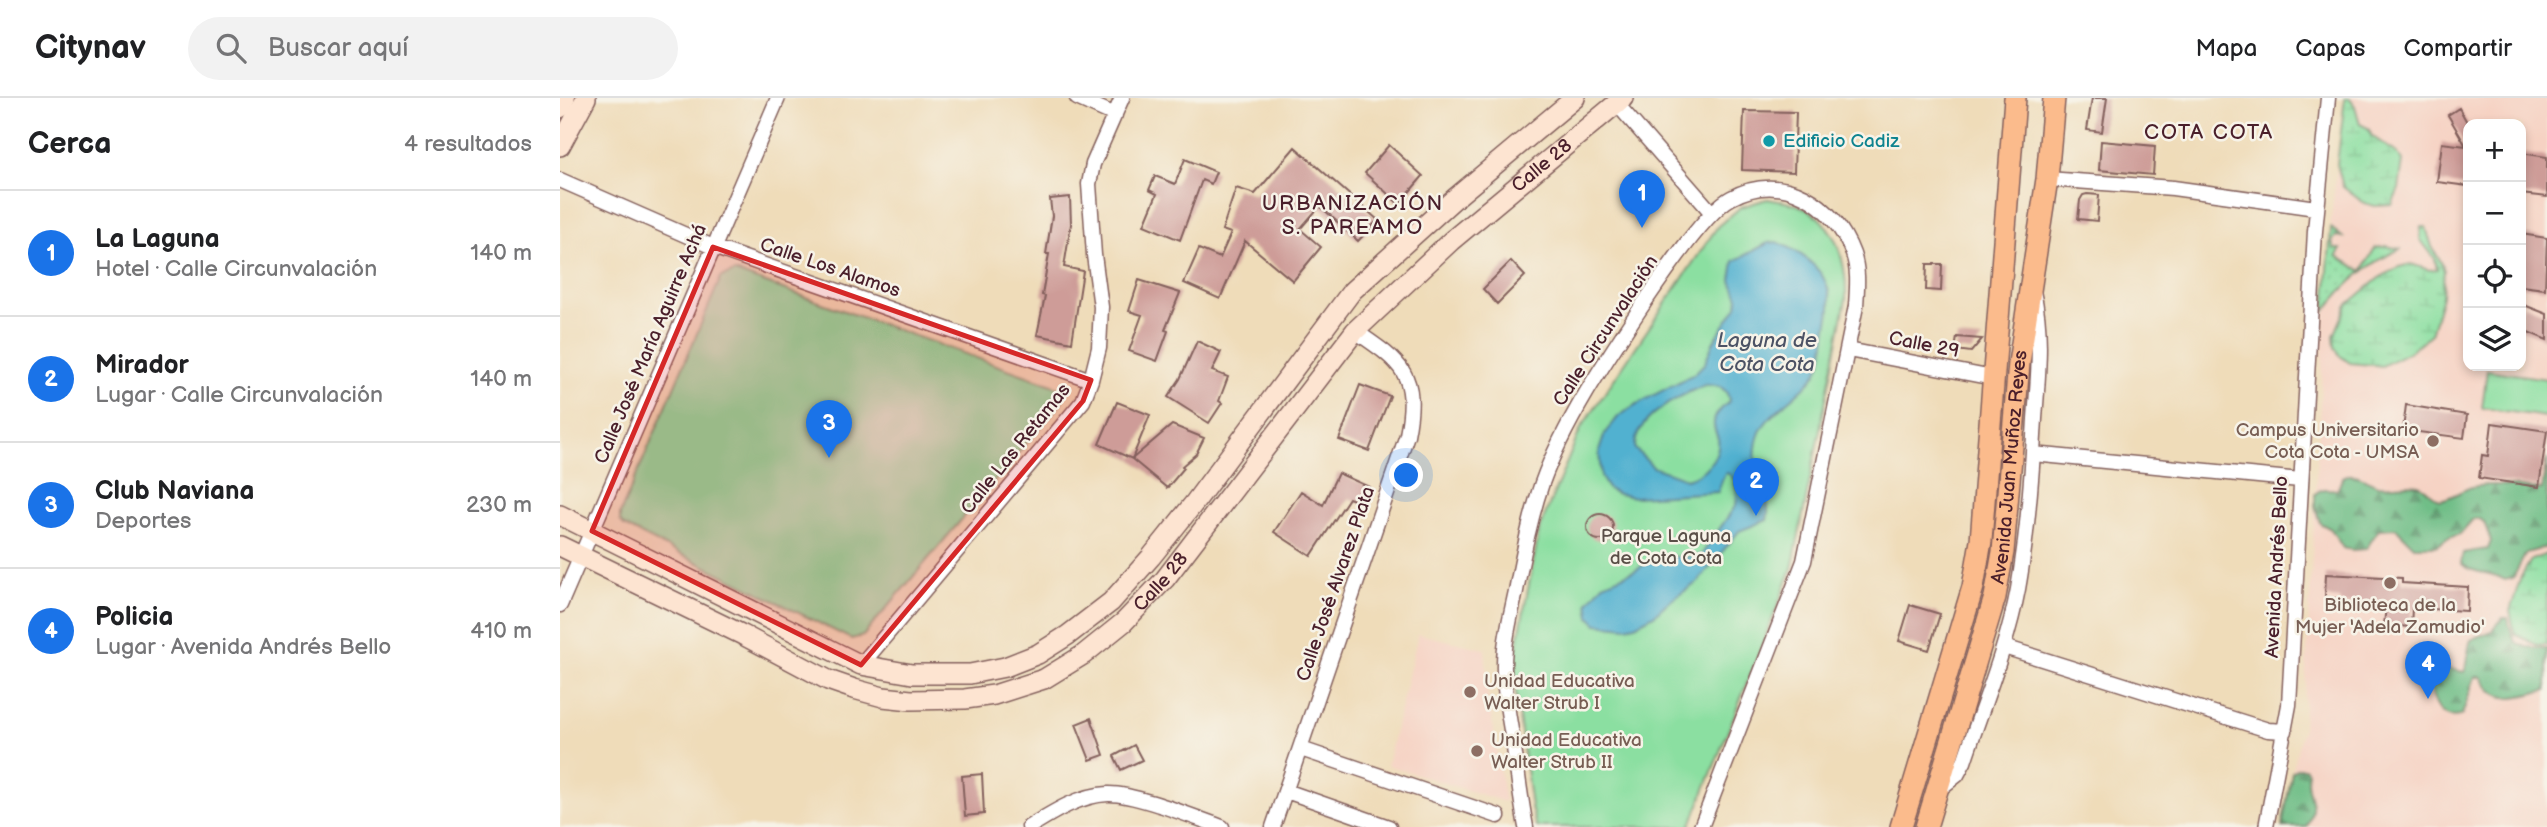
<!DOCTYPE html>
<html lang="es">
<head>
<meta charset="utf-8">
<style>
	body { margin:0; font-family:"Balsamiq Sans",sans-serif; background:#f2f2f2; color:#202124 }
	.controls { position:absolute; right:21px; top:21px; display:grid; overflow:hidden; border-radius:14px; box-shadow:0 4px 10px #0003 }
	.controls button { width:63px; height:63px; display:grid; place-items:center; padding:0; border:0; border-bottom:2px solid #e0e0e0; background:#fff; color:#202124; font:35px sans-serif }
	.you { position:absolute; left:847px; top:378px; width:24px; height:24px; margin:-18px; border:5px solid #fff; border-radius:50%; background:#1a73e8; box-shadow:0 0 0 10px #1a73e833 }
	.badge { display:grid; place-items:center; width:46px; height:46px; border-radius:50%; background:#1a73e8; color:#fff; font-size:23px; font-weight:700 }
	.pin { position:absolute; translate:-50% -58px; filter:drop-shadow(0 2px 4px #0008) }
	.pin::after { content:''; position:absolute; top:37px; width:24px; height:21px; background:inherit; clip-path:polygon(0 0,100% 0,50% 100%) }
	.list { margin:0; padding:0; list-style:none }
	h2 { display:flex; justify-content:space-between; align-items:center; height:91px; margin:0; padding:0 28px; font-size:30px }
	h2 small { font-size:23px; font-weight:400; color:#757577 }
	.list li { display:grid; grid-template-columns:46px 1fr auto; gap:21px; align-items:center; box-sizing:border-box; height:126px; padding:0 28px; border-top:2px solid #e0e0e0 }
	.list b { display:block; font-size:26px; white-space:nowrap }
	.list p { margin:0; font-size:23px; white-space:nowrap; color:#757577 }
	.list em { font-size:23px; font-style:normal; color:#757577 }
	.icon { flex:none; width:38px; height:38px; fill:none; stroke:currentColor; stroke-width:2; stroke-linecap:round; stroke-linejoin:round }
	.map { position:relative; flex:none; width:1987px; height:729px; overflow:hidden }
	header { display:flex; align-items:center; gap:42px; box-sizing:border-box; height:98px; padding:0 35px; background:#fff; border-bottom:2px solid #e0e0e0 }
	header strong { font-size:33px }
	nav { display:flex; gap:38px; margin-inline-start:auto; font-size:24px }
	.search { width:490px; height:63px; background:#f2f2f2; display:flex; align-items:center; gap:18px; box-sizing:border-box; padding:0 24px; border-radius:38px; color:#757577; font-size:26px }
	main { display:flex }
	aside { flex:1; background:#fff }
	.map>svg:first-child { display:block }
</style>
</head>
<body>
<header>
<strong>Citynav</strong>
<div class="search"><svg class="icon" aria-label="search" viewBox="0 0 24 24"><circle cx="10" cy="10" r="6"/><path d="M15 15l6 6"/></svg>Buscar aquí</div>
<nav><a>Mapa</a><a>Capas</a><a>Compartir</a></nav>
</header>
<main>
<aside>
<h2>Cerca<small>4 resultados</small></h2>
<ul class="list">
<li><span class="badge">1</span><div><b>La Laguna</b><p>Hotel · Calle Circunvalación</p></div><em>140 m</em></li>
<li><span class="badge">2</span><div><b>Mirador</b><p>Lugar · Calle Circunvalación</p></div><em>140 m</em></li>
<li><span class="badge">3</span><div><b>Club Naviana</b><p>Deportes</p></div><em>230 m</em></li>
<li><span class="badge">4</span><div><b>Policia</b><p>Lugar · Avenida Andrés Bello</p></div><em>410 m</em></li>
</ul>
</aside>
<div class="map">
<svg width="1987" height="729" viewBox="0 0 1987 729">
	<defs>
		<pattern id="grass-dots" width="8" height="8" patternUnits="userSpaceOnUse" patternTransform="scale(1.75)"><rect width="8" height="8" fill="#8bdfa1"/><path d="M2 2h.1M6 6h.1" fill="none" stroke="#79bf8b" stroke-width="1.8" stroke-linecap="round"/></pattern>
		<pattern id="forest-firs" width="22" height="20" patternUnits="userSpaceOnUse" patternTransform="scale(1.75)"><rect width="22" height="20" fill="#70be87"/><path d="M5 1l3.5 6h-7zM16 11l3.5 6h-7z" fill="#5e9a6f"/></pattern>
		<pattern id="wetland-marsh" width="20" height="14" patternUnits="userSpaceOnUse" patternTransform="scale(1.75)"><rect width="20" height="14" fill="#8bdfa1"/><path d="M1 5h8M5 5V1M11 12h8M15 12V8" fill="none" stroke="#79bf8b"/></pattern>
	</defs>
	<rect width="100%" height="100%" fill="#f7f3e8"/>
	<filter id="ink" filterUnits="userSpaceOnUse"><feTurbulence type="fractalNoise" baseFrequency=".0143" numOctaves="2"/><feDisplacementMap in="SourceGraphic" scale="14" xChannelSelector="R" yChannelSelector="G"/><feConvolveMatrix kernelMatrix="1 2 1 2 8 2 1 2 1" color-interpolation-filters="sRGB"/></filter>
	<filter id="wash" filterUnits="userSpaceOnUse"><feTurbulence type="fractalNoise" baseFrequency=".00686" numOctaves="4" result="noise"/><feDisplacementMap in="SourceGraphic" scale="28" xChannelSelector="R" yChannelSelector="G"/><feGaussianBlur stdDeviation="1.57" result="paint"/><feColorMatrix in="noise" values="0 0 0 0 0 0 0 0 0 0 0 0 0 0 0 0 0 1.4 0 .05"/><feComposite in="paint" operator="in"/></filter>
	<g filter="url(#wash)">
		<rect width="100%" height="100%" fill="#efdcb9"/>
		<path fill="#f6d2c3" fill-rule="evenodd" d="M 1785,0 L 1987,0 L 1987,729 L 1722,729 L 1727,695 L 1743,629 L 1765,213 L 1771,121 ZM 1908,26 L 1961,26 L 1961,268 L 1908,268 Z
			M 858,536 L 925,551 L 928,597 L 945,704 L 827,667 Z"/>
		<path fill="url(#grass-dots)" stroke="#6a7f66" stroke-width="2" d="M 1771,130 L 1782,139 L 1776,138 L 1772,144 L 1774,151 L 1781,151 L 1777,158 L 1802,173 L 1815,150 L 1827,148 L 1840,151 C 1809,165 1785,186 1765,213 Z"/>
		<path fill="url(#forest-firs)" stroke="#5d6e59" stroke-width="2" d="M 1987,361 L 1987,449 L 1966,455 L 1953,480 L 1945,482 C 1930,473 1911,476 1901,465 L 1903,455 L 1928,451 L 1931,443 L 1924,424 L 1918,420 L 1913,421 L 1900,436 L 1886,441 L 1876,448 L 1854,448 L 1836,430 L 1819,431 L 1806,451 L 1792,452 L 1783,450 L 1771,431 L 1760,425 L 1755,408 L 1755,396 C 1762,389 1768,391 1777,392 L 1783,379 C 1796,372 1806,384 1819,387 C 1832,389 1845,384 1858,387 C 1868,390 1871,398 1880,402 C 1892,400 1901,392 1912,389 C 1935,384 1959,389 1982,392 Z
			M 1943,520 L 1947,520 L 1955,544 L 1966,549 L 1987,550 L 1987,592 C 1961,597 1937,611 1922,579 L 1915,579 L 1902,617 C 1881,625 1872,605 1871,586 L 1886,570 L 1904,574 C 1910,564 1906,553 1911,542 L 1932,533 Z
			M 1739,670 L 1745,670 L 1748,674 C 1745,687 1750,695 1752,707 C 1753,715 1749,722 1746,729 L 1722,729 L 1732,674 Z"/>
		<path fill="url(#wetland-marsh)" stroke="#6a7f66" stroke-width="2" d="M 1785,0 L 1789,0 L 1795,8 L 1800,26 L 1808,30 L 1813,39 L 1837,55 L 1843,63 L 1839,91 L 1832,107 L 1815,108 L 1804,105 L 1783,89 L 1777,66 Z
			M 1861,129 L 1866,129 L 1872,149 L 1882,166 L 1884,173 L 1882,198 L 1871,236 L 1849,254 L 1822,268 L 1790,265 L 1779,257 L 1775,249 L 1774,238 L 1787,207 L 1819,180 L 1839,169 L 1851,166 L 1869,172 L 1877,171 L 1875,161 L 1860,141 Z
			M 1987,456 L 1987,546 L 1977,547 L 1955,536 L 1950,513 L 1961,479 L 1971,462 Z"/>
		<path fill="#8bdfa1" stroke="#6a7f66" stroke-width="2" d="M 1207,101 C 1218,103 1230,104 1240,108 C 1277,124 1287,165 1286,201 L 1232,471 L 1130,729 L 976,729 L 971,709 L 956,597 L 955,559 L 980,429 L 1021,330 L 1158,128 L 1181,109 Z
			M 175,174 L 498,289 L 502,295 L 502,303 L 303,538 L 291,541 L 64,428 L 60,423 L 60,416 L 161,179 Z
			M 1927,272 L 1987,281 L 1987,319 L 1922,310 Z"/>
		<path fill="#51b1d0" stroke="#4e687e" stroke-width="2" fill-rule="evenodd" d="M 1217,144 C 1242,154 1270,174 1270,204 C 1271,215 1267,225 1266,236 C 1265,248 1262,266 1255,277 C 1243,296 1209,313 1200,334 C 1185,372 1213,388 1207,422 L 1179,433 L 1138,484 L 1107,505 L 1094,517 L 1075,527 L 1066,529 L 1037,526 L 1030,519 L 1028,504 L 1043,486 L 1074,473 L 1087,465 L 1108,459 L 1137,459 L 1142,456 L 1176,407 C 1178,398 1177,379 1167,375 L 1164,377 L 1158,394 L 1075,399 L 1058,396 L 1048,391 L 1041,379 L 1039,353 L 1045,335 L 1058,319 L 1075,307 L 1134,276 L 1145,265 L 1154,243 L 1177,208 L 1178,200 L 1171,182 L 1174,163 L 1208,145 ZM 1145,287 C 1157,287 1168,289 1169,303 C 1164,309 1154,316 1154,325 C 1153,331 1157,336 1158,341 C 1161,359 1142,378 1126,381 L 1093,369 L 1075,351 C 1073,320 1121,297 1145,287 Z"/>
		<g id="blocks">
			<path fill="#ce9c98" d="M 1532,0 L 1547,0 L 1542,34 L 1527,32 Z
				M 1899,10 L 1908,26 L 1908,88 L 1877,84 L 1882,45 L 1906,48 L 1888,17 Z
				M 1184,13 L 1236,14 L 1234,74 L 1182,72 Z
				M 1541,43 L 1595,48 L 1593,77 L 1539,72 Z
				M 829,47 L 863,78 L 839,106 L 805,75 Z
				M 735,49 L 818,122 L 798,143 L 760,108 L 740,131 L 761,149 L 733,183 L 685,143 L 660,201 L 624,185 L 639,151 L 660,160 L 671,135 L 662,132 L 676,90 L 695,96 Z
				M 1961,55 L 1987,59 L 1987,99 L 1961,96 Z
				M 625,61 L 656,74 L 651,86 L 642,82 L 620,142 L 584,127 L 597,96 L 589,92 L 595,78 L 615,86 Z
				M 1527,96 L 1539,97 L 1537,123 L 1518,121 L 1520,102 L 1523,97 Z
				M 510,99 L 511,126 L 504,169 L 523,173 L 512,244 L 477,237 L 485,198 L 482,197 L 489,156 L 486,156 L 492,118 L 490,101 Z
				M 1961,136 L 1987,140 L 1985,191 L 1961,188 Z
				M 951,163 L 965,178 L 937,206 L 923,191 Z
				M 1367,166 L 1382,166 L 1381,193 L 1366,192 Z
				M 579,182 L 620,195 L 605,232 L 608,233 L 597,263 L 569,253 L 582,217 L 569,213 Z
				M 1964,207 L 1987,216 L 1987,242 L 1961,231 L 1961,216 Z
				M 1397,239 L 1422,241 L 1411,254 L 1395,252 Z
				M 637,243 L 661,254 L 652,273 L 668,279 L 659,303 L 662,305 L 649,325 L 608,299 L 620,281 Z
				M 800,287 L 830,298 L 809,353 L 779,342 Z
				M 557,304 L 590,317 L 572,361 L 539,346 Z
				M 1846,307 L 1907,317 L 1904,340 L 1843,332 Z
				M 1932,325 L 1987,333 L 1979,389 L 1919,380 L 1922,357 L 1928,358 Z
				M 612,327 L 644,340 L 636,356 L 622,368 L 624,370 L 607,390 L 572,361 Z
				M 778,375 L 809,389 L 801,405 L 789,400 L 751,458 L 714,434 L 741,393 L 763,407 Z
				M1027 429a13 13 0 1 1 26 0a13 13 0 1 1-26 0Z
				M 1766,476 L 1842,480 L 1842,485 L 1908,489 L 1907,513 L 1852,510 L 1851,529 L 1824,527 L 1826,508 L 1780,506 L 1780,501 L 1765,499 Z
				M 1350,507 L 1380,516 L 1369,552 L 1339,543 Z
				M 531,620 L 544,657 L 530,662 L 516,626 Z
				M 574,647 L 582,662 L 561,672 L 554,658 Z
				M 422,676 L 424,716 L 405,718 L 402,678 Z"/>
		</g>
	</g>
	<g filter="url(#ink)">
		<use href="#blocks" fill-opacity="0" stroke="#84615d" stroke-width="2"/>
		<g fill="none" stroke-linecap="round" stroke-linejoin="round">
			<g stroke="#84615d" stroke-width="17">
				<path id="street" d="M 517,0 L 555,17
					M 1057,6 L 1152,115
					M 1487,81 L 1613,90 L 1756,110
					M 0,82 L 153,149 L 531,282
					M 1288,252 L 1433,280
					M 1473,356 L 1740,382
					M 0,507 L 218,0
					M 1444,549 L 1708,632 L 1725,633
					M 301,567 L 523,303 L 531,282 L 539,250 L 541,209 L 534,157 L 529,86 L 533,66 L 562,0
					M 741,651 L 938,718
					M 1378,692 L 1397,677 L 1404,664 C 1423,606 1447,550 1458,491 C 1468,435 1472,377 1475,321 C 1478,277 1483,236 1473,193
					M 726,693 L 829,729
					M 469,729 C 493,714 520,697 548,696 C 574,695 636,720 662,729
					M 713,729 L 847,337 C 859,276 842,265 795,233
					M 966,729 C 961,703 958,677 954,650 C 949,618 941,584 945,550 C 947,531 952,512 956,493 C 963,457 970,420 982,385 C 1004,324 1048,259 1084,205 C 1101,180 1146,113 1171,100 C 1223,72 1274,105 1293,156 C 1299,173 1297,190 1296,208 L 1244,463 L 1141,729
					M 1706,729 L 1729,607 L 1755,133 L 1768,0"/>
			</g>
			<g stroke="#84615d" stroke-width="22">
				<g id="secondary">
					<path d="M 0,10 L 5,0"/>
					<path d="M 0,48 L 26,0"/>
					<path d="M 0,417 L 301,567 L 352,576 L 410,576 L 445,569 L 478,556 L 508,537 L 551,504 L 591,459 L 635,404 L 792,193 L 894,101 L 1015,0"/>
					<path id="s1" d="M 0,448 L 183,537 L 268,582 L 294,591 L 323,599 L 351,602 L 405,601 L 434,597 L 484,581 L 523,557 L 564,524 L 605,481 L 795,233 L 891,143 L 1063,0"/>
				</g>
			</g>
			<g stroke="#84615d" stroke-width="24">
				<g id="primary">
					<path d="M 1341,729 L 1413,489 L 1421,443 L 1455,0"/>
					<path id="s2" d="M 1366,729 L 1435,499 L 1443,454 L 1459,265 L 1487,81 L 1494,0"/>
				</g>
			</g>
			<use href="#street" stroke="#fff" stroke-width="14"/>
			<use href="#secondary" stroke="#fde4d1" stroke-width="19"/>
			<use href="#primary" stroke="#fbbb8c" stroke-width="21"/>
		</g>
	</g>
	<path fill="#d62828" fill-opacity="0.2" stroke="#d62828" stroke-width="5" stroke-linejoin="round" d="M 153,149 L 531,282 L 523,303 L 301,567 L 32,433 Z"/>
	<circle fill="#0f9aa8" stroke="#f7f3e8" stroke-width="2.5" cx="1209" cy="43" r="7"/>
	<g fill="#8d6e63" stroke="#f7f3e8" stroke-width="2.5">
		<circle cx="1873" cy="343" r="7"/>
		<circle cx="1830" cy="485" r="7"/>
		<circle cx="910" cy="594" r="7"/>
		<circle cx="917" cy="653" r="7"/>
	</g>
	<g text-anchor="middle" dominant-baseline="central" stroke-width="5" stroke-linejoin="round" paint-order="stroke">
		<g font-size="19" fill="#0d838f" stroke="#f7f3e8" text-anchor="start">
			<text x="1223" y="43">Edificio Cadiz</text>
		</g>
		<g font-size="19" fill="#4a1f2b" stroke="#f7f3e8">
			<text stroke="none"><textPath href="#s1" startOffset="1241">Calle 28</textPath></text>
			<text transform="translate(270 170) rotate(19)">Calle Los Alamos</text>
			<text transform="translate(1046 233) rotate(-57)">Calle Circunvalación</text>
			<text transform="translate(91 246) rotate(-67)">Calle José María Aguirre Achá</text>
			<text transform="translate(1364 247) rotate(11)">Calle 29</text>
			<text transform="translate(456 351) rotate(-51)">Calle Las Retamas</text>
			<text stroke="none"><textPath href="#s2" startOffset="371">Avenida Juan Muñoz Reyes</textPath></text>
			<text transform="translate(1717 469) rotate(-87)">Avenida Andrés Bello</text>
			<text stroke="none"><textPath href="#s1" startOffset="674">Calle 28</textPath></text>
			<text transform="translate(776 486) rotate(-71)">Calle José Alvarez Plata</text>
		</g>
		<g font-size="19" fill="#785e54" stroke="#f7f3e8" text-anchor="start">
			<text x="1859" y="332" text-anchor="end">Campus Universitario<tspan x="1859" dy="22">Cota Cota - UMSA</tspan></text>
			<text x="1830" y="507" text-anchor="middle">Biblioteca de la<tspan x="1830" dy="22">Mujer 'Adela Zamudio'</tspan></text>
			<text x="924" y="583">Unidad Educativa<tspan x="924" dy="22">Walter Strub I</tspan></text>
			<text x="931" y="642">Unidad Educativa<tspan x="931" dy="22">Walter Strub II</tspan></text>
		</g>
		<g font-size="19" fill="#5a4f48" stroke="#f7f3e8">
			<text x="1106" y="438">Parque Laguna<tspan x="1106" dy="22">de Cota Cota</tspan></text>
		</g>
		<g font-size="21" letter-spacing="2" fill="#4a1f2b" stroke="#f7f3e8">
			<text x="1649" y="34">COTA COTA</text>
			<text x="793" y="105">URBANIZACIÓN<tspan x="793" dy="24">S. PAREAMO</tspan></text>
		</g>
		<g font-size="21" font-style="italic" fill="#4c5265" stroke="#f7f3e8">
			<text x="1207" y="242">Laguna de<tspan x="1207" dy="24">Cota Cota</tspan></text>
		</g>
	</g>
</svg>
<div class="controls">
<button>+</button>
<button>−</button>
<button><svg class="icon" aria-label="locate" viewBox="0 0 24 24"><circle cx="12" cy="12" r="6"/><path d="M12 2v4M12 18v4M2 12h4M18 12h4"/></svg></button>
<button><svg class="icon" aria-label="layers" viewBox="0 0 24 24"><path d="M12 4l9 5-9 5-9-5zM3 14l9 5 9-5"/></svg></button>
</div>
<div class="you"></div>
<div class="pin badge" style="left:1082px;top:130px">1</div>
<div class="pin badge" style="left:1196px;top:418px">2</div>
<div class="pin badge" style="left:269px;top:360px">3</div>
<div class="pin badge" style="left:1868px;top:601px">4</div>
</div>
</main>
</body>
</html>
